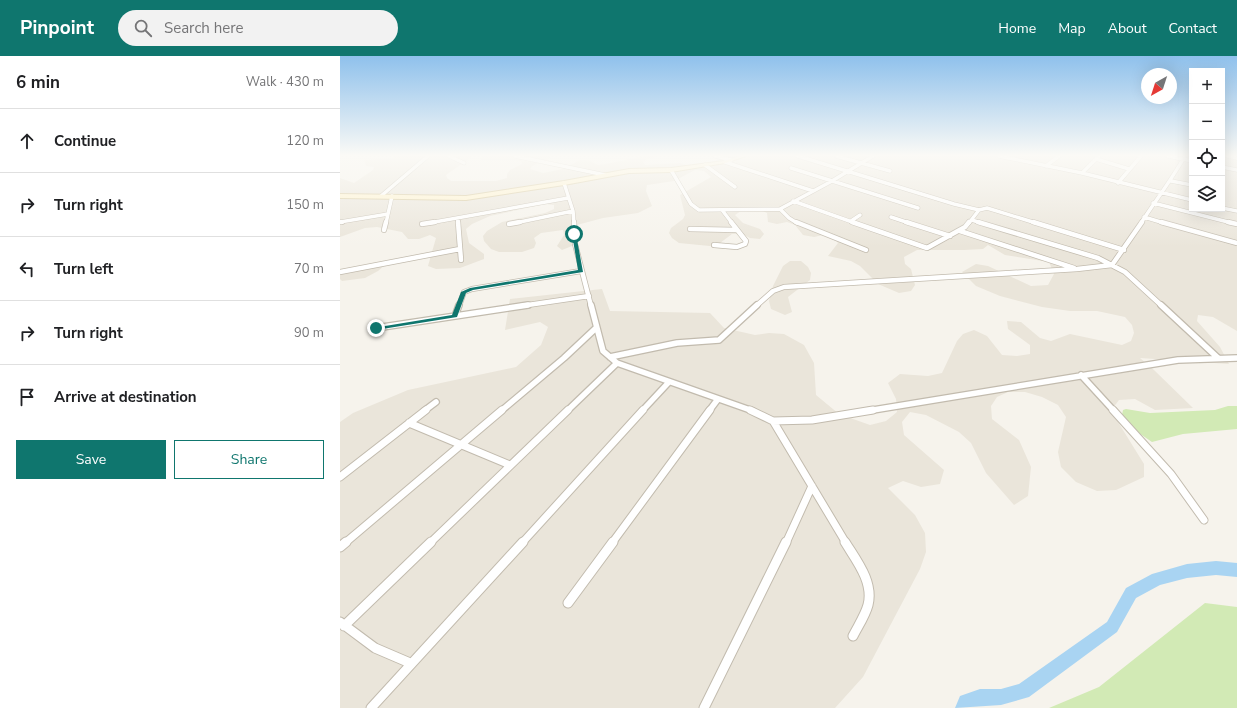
<!DOCTYPE html>
<html lang="en">
<head>
<meta charset="utf-8">
<style>
	body { margin:0; font-family:"Nunito Sans",sans-serif; background:#f2f2f2; color:#202124 }
	.controls { position:absolute; right:12px; top:12px; display:grid; overflow:hidden; border-radius:0px; box-shadow:0 4px 16px #0002 }
	.controls button { width:36px; height:36px; display:grid; place-items:center; padding:0; border:0; border-bottom:1px solid #e0e0e0; background:#fff; color:#202124; font:20px sans-serif }
	.compass { position:absolute; left:801px; top:12px; width:36px; height:36px; border-radius:50%; background:#fff; box-shadow:0 4px 16px #0002; rotate:219deg }
	.stop { position:absolute; width:12px; height:12px; margin:-9px; border:3px solid #0f766e; border-radius:50%; background:#fff }
	.stop.end { background:#0f766e; border-color:#fff; box-shadow:0 1px 4px #0008 }
	.list { margin:0; padding:0; list-style:none }
	h2 { display:flex; justify-content:space-between; align-items:center; height:52px; margin:0; padding:0 16px; font-size:17px }
	h2 small { font-size:13px; font-weight:400; color:#757577 }
	.list li { display:grid; grid-template-columns:26px 1fr auto; gap:12px; align-items:center; box-sizing:border-box; height:64px; padding:0 16px; border-top:1px solid #e0e0e0 }
	.list b { display:block; font-size:15px; white-space:nowrap }
	.list em { font-size:13px; font-style:normal; color:#757577 }
	.actions { display:flex; gap:8px; padding:12px 16px }
	.actions a { flex:1; padding:9px 0; border:1px solid #0f766e; border-radius:0px; text-align:center; font-size:14px; color:#0f766e }
	.actions .main { background:#0f766e; color:#fff }
	.icon { flex:none; width:22px; height:22px; fill:none; stroke:currentColor; stroke-width:2; stroke-linecap:round; stroke-linejoin:round }
	.map { position:relative; flex:none; width:897px; height:652px; overflow:hidden }
	header { display:flex; align-items:center; gap:24px; box-sizing:border-box; height:56px; padding:0 20px; background:#0f766e; color:#fff }
	header strong { font-size:19px }
	nav { display:flex; gap:22px; margin-inline-start:auto; font-size:14px }
	.search { width:280px; height:36px; background:#f2f2f2; display:flex; align-items:center; gap:10px; box-sizing:border-box; padding:0 14px; border-radius:22px; color:#757577; font-size:15px }
	main { display:flex }
	aside { flex:1; background:#fff }
	.map>svg:first-child { display:block }
</style>
</head>
<body>
<header>
<strong>Pinpoint</strong>
<div class="search"><svg class="icon" aria-label="search" viewBox="0 0 24 24"><circle cx="10" cy="10" r="6"/><path d="M15 15l6 6"/></svg>Search here</div>
<nav><a>Home</a><a>Map</a><a>About</a><a>Contact</a></nav>
</header>
<main>
<aside>
<h2>6 min<small>Walk · 430 m</small></h2>
<ul class="list">
<li><svg class="icon" aria-label="ahead" viewBox="0 0 24 24"><path d="M12 20V5M6 11l6-6 6 6"/></svg><div><b>Continue</b></div><em>120 m</em></li>
<li><svg class="icon" aria-label="right" viewBox="0 0 24 24"><path d="M7 20v-9h11M14 6l5 5-5 5"/></svg><div><b>Turn right</b></div><em>150 m</em></li>
<li><svg class="icon" aria-label="left" viewBox="0 0 24 24"><path d="M17 20v-9H6M10 6l-5 5 5 5"/></svg><div><b>Turn left</b></div><em>70 m</em></li>
<li><svg class="icon" aria-label="right" viewBox="0 0 24 24"><path d="M7 20v-9h11M14 6l5 5-5 5"/></svg><div><b>Turn right</b></div><em>90 m</em></li>
<li><svg class="icon" aria-label="arrive" viewBox="0 0 24 24"><path d="M6 21V4h12l-3 4 3 4H6"/></svg><div><b>Arrive at destination</b></div></li>
</ul>
<div class="actions"><a class="main">Save</a><a>Share</a></div>
</aside>
<div class="map">
<svg width="897" height="652" viewBox="0 0 897 652">
	<rect width="100%" height="100%" fill="#f6f3ec"/>
	<path fill="#eae5da" d="M 57,100 L 133,100 L 106,119 L 107,122 L 111,125 L 156,125 L 167,122 L 167,118 L 170,114 L 182,108 L 181,105 L 175,104 L 141,104 L 140,102 L 144,100 L 210,100 L 210,102 L 192,110 L 190,113 L 203,117 L 223,113 L 240,104 L 248,104 L 258,109 L 266,108 L 305,100 L 321,100 L 307,103 L 303,106 L 305,109 L 340,107 L 352,111 L 371,106 L 388,100 L 852,100 L 852,153 L 882,153 L 882,100 L 897,100 L 897,275 L 873,261 L 858,259 L 857,265 L 880,291 L 889,308 L 800,302 L 814,314 L 853,352 L 815,354 L 795,343 L 779,344 L 773,352 L 778,366 L 804,408 L 804,421 L 776,434 L 757,435 L 736,426 L 721,411 L 718,396 L 726,361 L 718,349 L 702,341 L 685,336 L 668,336 L 657,341 L 651,350 L 652,363 L 679,384 L 691,411 L 688,440 L 674,449 L 646,417 L 631,387 L 619,376 L 586,359 L 570,356 L 562,366 L 564,379 L 604,414 L 600,428 L 581,431 L 563,425 L 548,432 L 575,459 L 585,477 L 586,496 L 580,513 L 523,621 L 495,652 L 0,652 L 0,366 L 13,357 L 68,334 L 176,311 L 201,289 L 208,271 L 200,266 L 165,274 L 170,243 L 262,233 L 270,255 L 370,257 L 384,272 L 415,279 L 429,277 L 444,278 L 464,289 L 474,307 L 476,339 L 499,358 L 530,369 L 546,365 L 557,356 L 556,343 L 548,327 L 560,318 L 588,320 L 602,317 L 617,285 L 623,278 L 634,274 L 647,280 L 662,299 L 677,300 L 690,298 L 690,289 L 668,273 L 667,265 L 681,266 L 700,282 L 711,285 L 730,278 L 782,289 L 791,285 L 794,277 L 792,269 L 785,261 L 757,255 L 730,255 L 702,251 L 660,240 L 636,230 L 622,216 L 636,208 L 648,210 L 691,230 L 708,229 L 714,218 L 709,206 L 665,199 L 648,189 L 643,193 L 624,194 L 577,194 L 564,201 L 565,208 L 571,213 L 575,229 L 571,235 L 559,237 L 538,228 L 520,210 L 511,205 L 488,200 L 498,187 L 494,182 L 483,179 L 474,181 L 463,179 L 455,169 L 447,166 L 437,168 L 428,166 L 427,157 L 420,154 L 401,155 L 395,159 L 403,167 L 420,173 L 424,178 L 420,183 L 410,182 L 402,178 L 392,178 L 380,187 L 370,190 L 339,187 L 332,182 L 329,177 L 331,172 L 343,163 L 345,159 L 340,139 L 371,121 L 364,115 L 355,114 L 334,125 L 307,129 L 306,135 L 312,150 L 298,157 L 263,162 L 233,170 L 235,185 L 232,190 L 222,194 L 217,190 L 224,179 L 223,174 L 201,177 L 194,182 L 196,187 L 194,192 L 182,196 L 159,196 L 151,193 L 144,185 L 143,180 L 147,175 L 162,166 L 205,157 L 214,153 L 214,149 L 205,148 L 150,160 L 132,168 L 126,173 L 129,187 L 144,198 L 144,203 L 120,212 L 96,213 L 88,210 L 96,182 L 90,179 L 79,183 L 68,183 L 62,176 L 37,171 L 25,172 L 0,181 L 0,122 L 14,127 L 33,114 L 34,111 L 26,110 L 24,104 L 49,103 Z
		M 450,205 L 461,205 L 468,211 L 471,217 L 470,224 L 448,241 L 452,256 L 445,259 L 431,253 L 429,245 L 433,230 L 443,210 Z
		M 45,209 L 38,215 L 25,222 L 2,225 L 0,223 L 0,214 Z"/>
	<path fill="#d2eab5" d="M 888,350 L 897,350 L 897,373 L 843,378 L 812,386 L 796,375 L 782,359 L 783,354 L 786,353 L 810,357 L 875,354 Z
		M 865,547 L 897,551 L 897,652 L 709,652 L 759,631 Z"/>
	<g fill="none" stroke-linecap="round" stroke-linejoin="round">
		<path fill="#a9d4f2" fill-rule="evenodd" d="M 876,505 L 897,507 L 897,521 L 876,519 L 847,522 L 820,529 L 796,542 L 777,576 L 689,641 L 661,649 L 615,652 L 620,640 L 640,633 L 661,633 L 679,628 L 767,566 L 786,532 L 812,518 L 847,508 Z"/>
		<g stroke="#c2bbae" stroke-width="4.5">
			<path id="street-far4" d="M 109,100 L 124,107
				M 175,100 L 265,119
				M 375,100 L 391,104
				M 458,100 L 614,148 L 639,154 L 647,152 L 696,167
				M 496,100 L 550,115
				M 659,100 L 742,117 L 852,144
				M 828,100 L 852,105
				M 888,100 L 897,102
				M 756,103 L 789,113
				M 385,106 L 473,135
				M 365,109 L 395,131
				M 706,110 L 719,100
				M 882,111 L 897,114
				M 451,112 L 578,152
				M 331,114 L 351,148 L 359,154 L 440,153 L 492,125 L 533,100
				M 742,117 L 759,100
				M 831,125 L 852,129
				M 224,127 L 233,155 L 234,167
				M 778,127 L 801,100
				M 41,140 L 88,100
				M 453,145 L 515,167
				M 813,147 L 892,167
				M 882,152 L 897,155
				M 440,153 L 449,162 L 457,167
				M 382,154 L 392,167
				M 551,161 L 569,167
				M 804,161 L 824,167
				M 118,162 L 118,167
				M 632,164 L 641,167
				M 511,165 L 520,159
				M 0,166 L 48,158
				M 46,167 L 52,140
				M 89,167 L 228,142
				M 175,167 L 233,155
				M 629,167 L 639,154
				M 801,167 C 816,144 832,123 845,100"/>
		</g>
		<g stroke="#c2bbae" stroke-width="6">
			<path id="street-far3" d="M 0,166 L 2,166
				M 118,166 L 121,204
				M 234,166 L 235,188 L 251,250
				M 456,166 L 526,194
				M 512,166 L 587,192 L 625,171 L 629,166
				M 566,166 L 610,180
				M 638,166 L 758,202 L 785,216 L 822,250
				M 693,166 L 784,194
				M 821,166 L 897,187
				M 888,166 L 897,168
				M 82,168 L 95,166
				M 169,168 L 180,166
				M 350,173 L 396,174
				M 44,174 L 46,166
				M 620,175 L 734,212
				M 374,189 L 397,191 L 405,188 L 406,185 L 391,166
				M 0,216 L 120,193
				M 119,250 L 124,236 L 132,233 L 241,215
				M 181,250 L 249,240
				M 416,250 L 433,235 L 444,231 L 737,213 L 772,209 L 802,166"/>
		</g>
		<g stroke="#c2bbae" stroke-width="8">
			<path id="street-far2" d="M 251,249 L 263,295 L 277,307 L 413,355
				M 821,249 L 878,302
				M 115,260 L 119,249
				M 36,272 L 188,249
				M 270,301 L 337,287 L 379,284 L 417,249
				M 741,319 L 774,355
				M 84,355 L 96,346
				M 161,355 L 224,302 L 256,272
				M 227,355 L 277,307
				M 302,355 L 329,326
				M 369,355 L 378,343
				M 527,355 L 838,304 L 897,302"/>
		</g>
		<g stroke="#c2bbae" stroke-width="9">
			<path id="street-far1" d="M 410,354 L 433,365 L 472,364 L 533,354
				M 773,354 L 831,418 L 864,464
				M 433,365 L 506,487
				M 69,367 L 170,409
				M 0,421 L 86,354
				M 5,487 L 162,354
				M 90,487 L 228,354
				M 182,487 L 303,354
				M 272,487 L 370,354
				M 446,487 L 472,430"/>
		</g>
		<g stroke="#c2bbae" stroke-width="11">
			<path id="street" d="M 505,486 C 516,504 534,526 528,549 C 525,560 518,570 513,580
				M 0,491 L 6,486
				M 228,547 L 273,486
				M 0,566 L 35,592 L 70,607
				M 4,570 L 91,486
				M 31,652 L 183,486
				M 364,652 L 446,486"/>
		</g>
		<g stroke="#d6c79b" stroke-width="2">
			<path id="secondary" d="M 400,100 L 406,100 L 385,107 L 331,116 L 289,117 L 224,129 L 126,144 L 0,142 L 0,138 L 126,140 L 224,125 L 289,113 L 331,112 L 384,105 Z"/>
		</g>
		<use href="#street-far4" stroke="#fff" stroke-width="3.5"/>
		<use href="#street-far3" stroke="#fff" stroke-width="4.5"/>
		<use href="#street-far2" stroke="#fff" stroke-width="5.5"/>
		<use href="#street-far1" stroke="#fff" stroke-width="7"/>
		<use href="#street" stroke="#fff" stroke-width="9"/>
		<use href="#secondary" fill="#fff3cd" fill-rule="evenodd"/>
	</g>
	<linearGradient id="sky" x2="0" y2="1"><stop stop-color="#8fc1ec"/><stop offset="0.52" stop-color="#fbfaf6"/><stop offset="1" stop-color="#fbfaf6" stop-opacity="0"/></linearGradient>
	<rect width="897" height="191" fill="url(#sky)"/>
	<path fill="#0f766e" d="M 234,177 L 236,178 L 243,216 L 133,234 L 126,237 L 117,261 L 36,274 L 33,272 L 112,259 L 121,236 L 130,232 L 238,214 L 232,178 Z"/>
</svg>
<div class="controls">
<button>+</button>
<button>−</button>
<button><svg class="icon" aria-label="locate" viewBox="0 0 24 24"><circle cx="12" cy="12" r="6"/><path d="M12 2v4M12 18v4M2 12h4M18 12h4"/></svg></button>
<button><svg class="icon" aria-label="layers" viewBox="0 0 24 24"><path d="M12 4l9 5-9 5-9-5zM3 14l9 5 9-5"/></svg></button>
</div>
<svg class="compass" viewBox="-18 -18 36 36"><path d="M0-13l5 13h-10z" fill="#e53935"/><path d="M0 13l5-13h-10z" fill="#757577"/></svg>
<div class="stop" style="left:234px;top:178px"></div>
<div class="stop end" style="left:36px;top:272px"></div>
</div>
</main>
</body>
</html>
